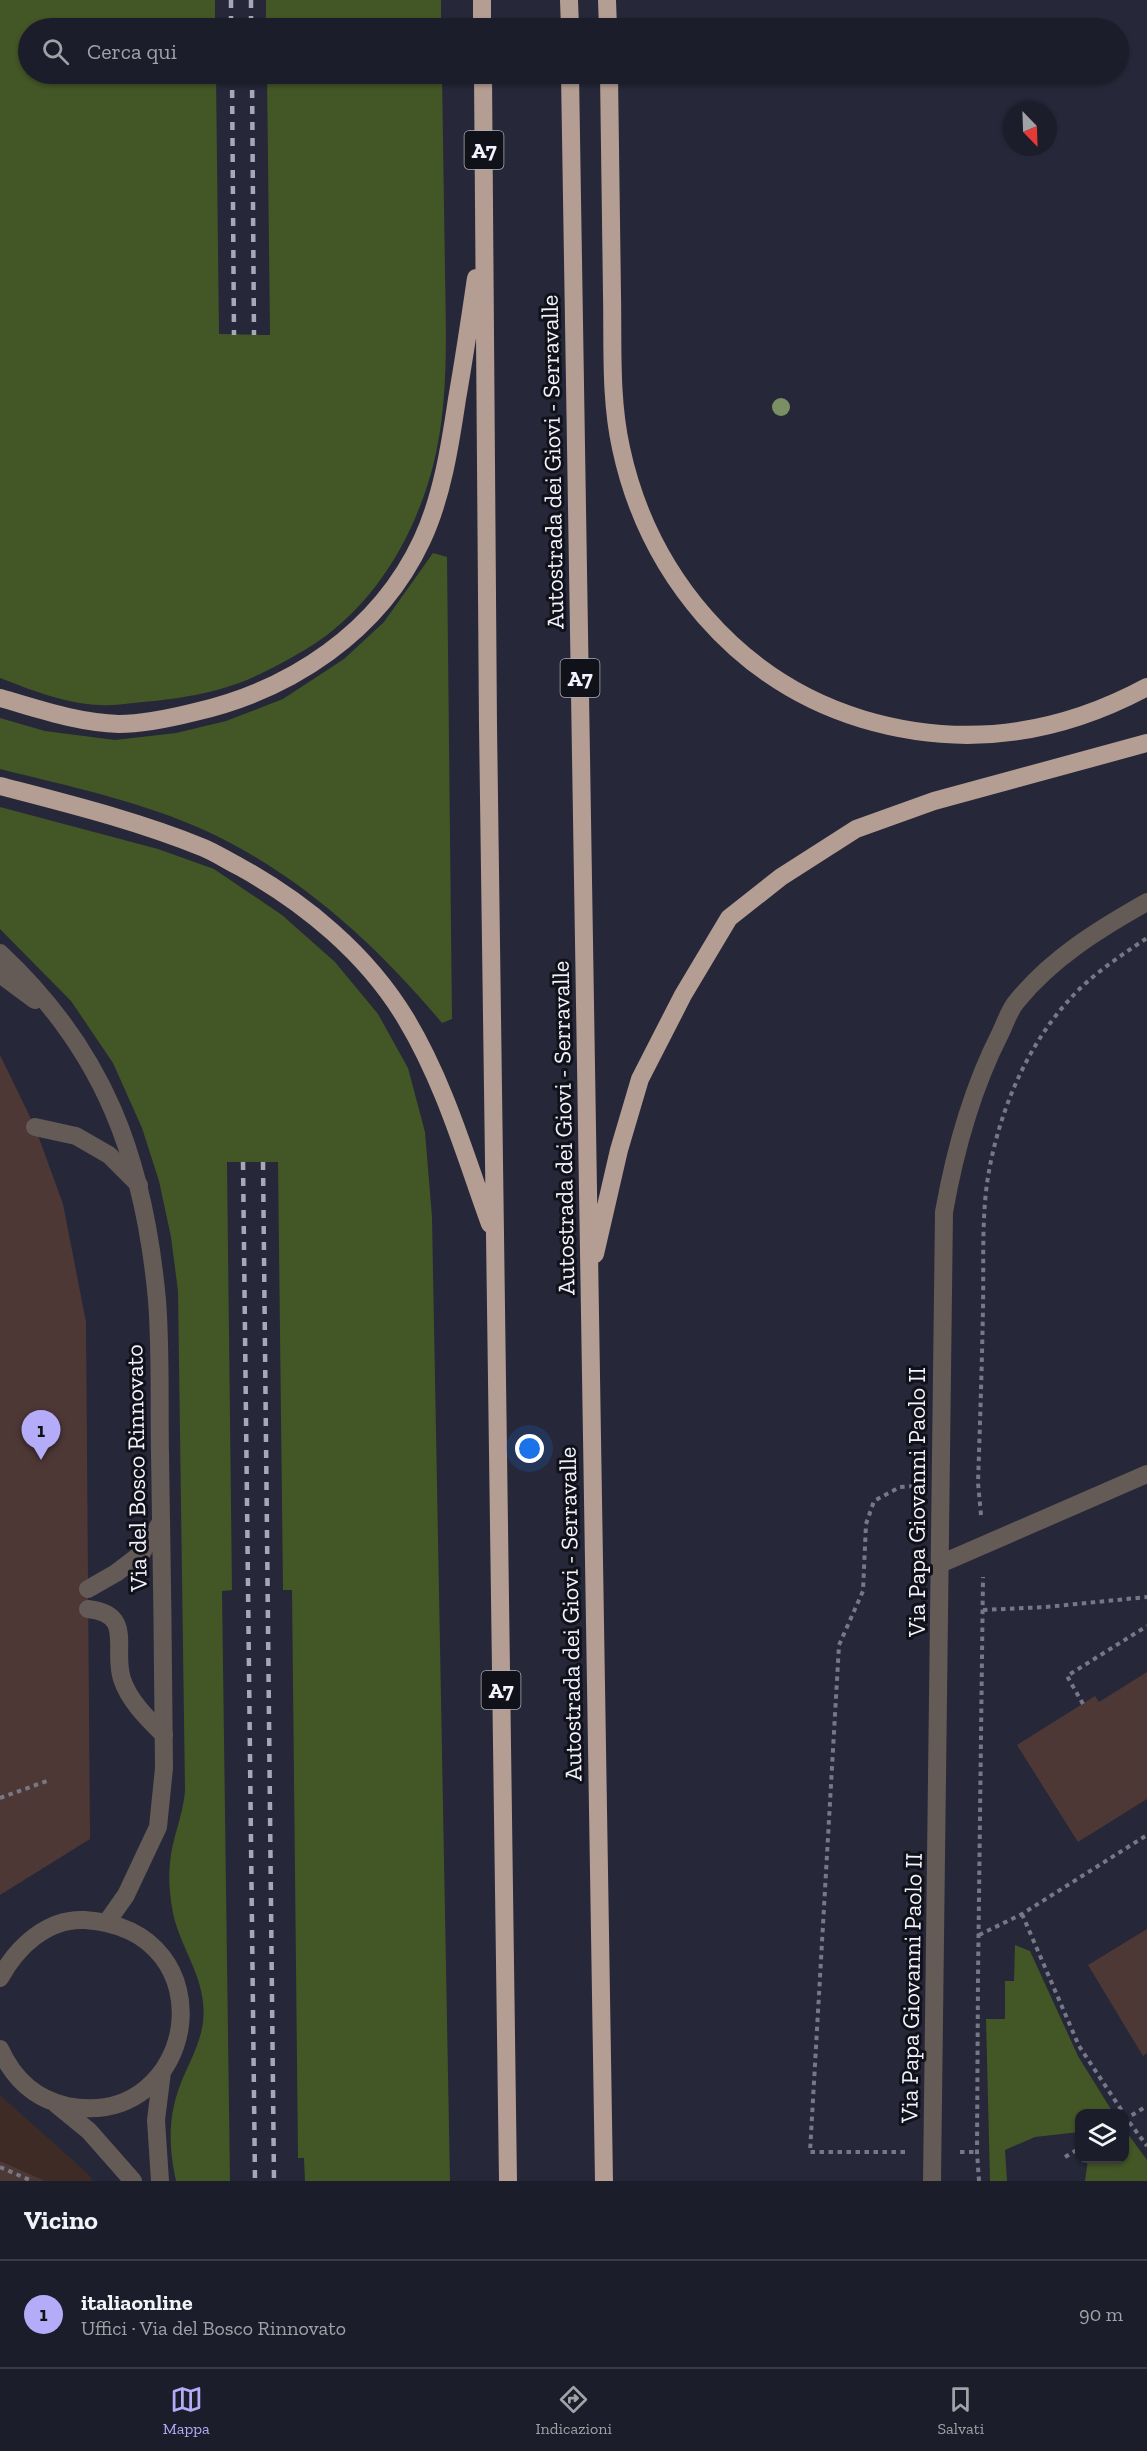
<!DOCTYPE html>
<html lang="it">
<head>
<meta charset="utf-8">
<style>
	body { margin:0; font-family:"Zilla Slab",serif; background:#252632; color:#f1f3f6 }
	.controls { position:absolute; right:18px; bottom:18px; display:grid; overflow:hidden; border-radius:12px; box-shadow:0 2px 4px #0004 }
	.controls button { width:54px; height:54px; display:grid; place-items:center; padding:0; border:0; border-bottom:2px solid #3a3b47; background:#1c1d2a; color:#f1f3f6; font:30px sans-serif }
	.compass { position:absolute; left:1003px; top:102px; width:54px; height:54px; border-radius:50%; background:#1c1d2a; box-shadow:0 2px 4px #0004; rotate:157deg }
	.you { position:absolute; left:530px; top:1449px; width:21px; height:21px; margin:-15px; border:4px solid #fff; border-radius:50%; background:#1a73e8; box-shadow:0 0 0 9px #1a73e833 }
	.badge { display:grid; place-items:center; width:39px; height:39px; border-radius:50%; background:#b4acf9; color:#111; font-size:20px; font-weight:700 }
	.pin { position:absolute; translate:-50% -50px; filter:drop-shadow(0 2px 3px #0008) }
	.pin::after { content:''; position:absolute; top:32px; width:21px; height:18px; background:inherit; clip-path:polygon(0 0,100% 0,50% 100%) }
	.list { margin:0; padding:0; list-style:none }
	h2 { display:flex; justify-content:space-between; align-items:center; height:78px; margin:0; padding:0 24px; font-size:26px }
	h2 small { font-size:20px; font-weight:400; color:#a0a2a8 }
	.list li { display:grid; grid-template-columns:39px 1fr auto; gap:18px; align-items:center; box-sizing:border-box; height:108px; padding:0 24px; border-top:2px solid #3a3b47 }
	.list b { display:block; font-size:22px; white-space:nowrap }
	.list p { margin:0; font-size:20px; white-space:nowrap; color:#a0a2a8 }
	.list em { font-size:20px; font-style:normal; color:#a0a2a8 }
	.icon { flex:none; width:33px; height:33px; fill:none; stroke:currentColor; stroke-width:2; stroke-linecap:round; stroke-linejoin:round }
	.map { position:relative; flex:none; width:1147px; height:2181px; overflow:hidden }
	.search { position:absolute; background:#1c1d2a; box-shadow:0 2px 4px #0004; left:18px; right:18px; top:18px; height:66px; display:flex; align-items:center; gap:15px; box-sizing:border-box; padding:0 21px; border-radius:33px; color:#a0a2a8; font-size:22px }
	.sheet { height:186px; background:#1c1d2a }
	nav { display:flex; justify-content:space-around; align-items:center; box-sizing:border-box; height:84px; border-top:2px solid #3a3b47; background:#1c1d2a; font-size:16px; color:#a0a2a8 }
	nav a { display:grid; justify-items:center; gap:3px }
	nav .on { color:#b4acf9 }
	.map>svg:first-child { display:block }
</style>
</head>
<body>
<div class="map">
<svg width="1147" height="2181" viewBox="0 0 1147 2181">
	<rect width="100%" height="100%" fill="#262738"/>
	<path fill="#3e2b26" d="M 0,2095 L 87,2173 L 93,2181 L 0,2181 Z"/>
	<path fill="#435626" d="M 0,0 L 215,0 L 215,28 L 28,28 L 28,74 L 216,74 L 219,334 L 270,335 L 267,74 L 442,74 C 443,140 444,206 445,272 C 446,336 449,404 433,466 C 416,531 381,594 327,635 C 308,649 286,661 266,671 C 224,693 179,699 133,703 C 123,704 111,706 100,705 C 67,704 31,690 0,678 Z
		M 266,0 L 441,0 L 441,28 L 266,28 Z
		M 433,553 L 447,557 L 452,1019 L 442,1023 C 376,944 298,873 204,830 C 140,801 68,786 0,769 L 0,718 L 45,731 L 115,740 L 176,733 L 226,721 L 283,699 L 344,659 L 384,622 Z
		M 0,807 L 158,849 L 214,869 L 282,915 L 335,962 L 378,1014 L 408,1068 L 425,1132 L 432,1217 L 450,2181 L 305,2181 L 304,2158 L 298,2158 L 292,1590 L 283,1590 L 278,1162 L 227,1162 L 232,1590 L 222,1591 L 230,2181 L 176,2181 C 169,2150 168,2121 178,2091 C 186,2067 200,2047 203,2022 C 208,1980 181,1951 173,1913 C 170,1897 168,1879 170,1863 C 172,1838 183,1816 185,1791 L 178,1291 L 171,1237 L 159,1181 L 142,1128 L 113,1063 L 71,1001 L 0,929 Z
		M 1015,1945 L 1030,1951 L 1078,2056 L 1112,2111 L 1109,2113 L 1080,2114 L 1079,2132 L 1035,2137 L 1005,2150 L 1007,2181 L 990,2181 L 986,2019 L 1005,2019 L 1005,1981 L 1014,1981 Z
		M 1125,2130 L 1147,2160 L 1147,2181 L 1085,2181 L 1088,2159 L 1124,2158 Z"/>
	<path fill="#4e3836" d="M 0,1055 L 35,1127 L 63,1204 L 86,1322 L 90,1839 L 0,1895 Z
		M 1147,1672 L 1147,1799 L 1078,1842 L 1017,1745 L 1095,1696 L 1099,1702 Z
		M 1147,1929 L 1147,2053 L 1143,2056 L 1088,1965 Z
		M 0,2161 L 45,2181 L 0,2181 Z"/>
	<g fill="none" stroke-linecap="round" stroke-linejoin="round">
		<path stroke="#777887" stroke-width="4" stroke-dasharray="4.5 4.5" stroke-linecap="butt" d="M 981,1515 L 978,1483 C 980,1424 982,1365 983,1307 C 984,1262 981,1215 989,1171 C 1000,1110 1027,1046 1069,1000 C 1090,976 1120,956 1147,938
			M 983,1610 L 1046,1607 L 1147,1597
			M 1083,1704 L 1067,1676 L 1147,1626
			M 0,1798 L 47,1781
			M 1022,1914 L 1079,2046 L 1124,2114
			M 979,1935 L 1022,1914 L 1147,1835
			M 1124,2115 L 1147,2146
			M 1124,2120 L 1147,2106
			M 905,2152 L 810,2152 L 839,1645 L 863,1591 L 866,1524 L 874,1501 L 900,1487 L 914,1486
			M 960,2152 L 977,2152
			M 1065,2157 L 1080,2148
			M 0,2167 L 32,2181
			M 979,2181 L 977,2152 L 978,1977 L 983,1577"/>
		<path stroke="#645a56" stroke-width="18" d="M 35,1127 L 76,1136 L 109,1155 L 139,1185
			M 88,1589 L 116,1573 L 141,1554 L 161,1522
			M 88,1609 C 135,1614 112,1649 122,1679 C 129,1701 148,1719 164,1735"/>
		<path stroke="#645a56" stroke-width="18" d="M 0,953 C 105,1051 144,1159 157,1300 C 161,1351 159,1403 160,1454 C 162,1559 163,1663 164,1768 L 158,1827 L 126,1895 L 107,1922
			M 0,974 L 35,1000
			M 940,1564 L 1147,1474
			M 0,1978 C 17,1947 47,1918 85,1920 C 231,1930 198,2131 67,2106 C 35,2099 13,2078 0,2049
			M 56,2104 L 89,2131 L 133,2181
			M 160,2181 L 156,2120 L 162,2072
			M 932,2181 L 944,1212 C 955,1150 971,1091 1000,1034 C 1005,1024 1009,1010 1017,1001 C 1052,958 1099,929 1147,902"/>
		<path stroke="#b49d93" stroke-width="18" d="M 482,0 L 482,28
			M 569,0 L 570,28
			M 607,0 L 608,28
			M 483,74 L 488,725 L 508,2181
			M 570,74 L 604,2181
			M 609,74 C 610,147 611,221 612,295 C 613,346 610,398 621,448 C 648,574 737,681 862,719 C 962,749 1056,736 1147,687
			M 0,698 C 39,709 78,723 119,724 C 145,724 171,718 195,712 C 291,690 379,632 422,540 C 442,497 450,446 457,399 C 464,359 470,319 476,278
			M 0,786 C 69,804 138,821 204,848 C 216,853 228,861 240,867 C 305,903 367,954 406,1019 C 444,1082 465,1155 490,1224
			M 595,1254 L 619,1150 L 640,1079 L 683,995 L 729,918 L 781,877 L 856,829 L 934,801 L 1147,743"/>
		<path stroke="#a7a8b5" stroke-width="4.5" stroke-dasharray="8 8" stroke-linecap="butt" d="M 231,0 L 231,28
			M 251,0 L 251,28
			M 232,74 L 234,335
			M 252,74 L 254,335
			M 243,1162 L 255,2181
			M 263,1162 L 274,2181"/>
	</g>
	<circle fill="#7a8f63" cx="781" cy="407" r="9"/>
	<g text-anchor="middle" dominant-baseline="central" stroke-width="6" stroke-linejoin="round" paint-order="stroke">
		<g fill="#111119" stroke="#aeafba" stroke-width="1.5">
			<rect x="464.5" y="131" width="39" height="38" rx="4.5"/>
			<rect x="560.5" y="659" width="39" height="38" rx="4.5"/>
			<rect x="481.5" y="1671" width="39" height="38" rx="4.5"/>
		</g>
		<g font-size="22" font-weight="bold" fill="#f2f3ff">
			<text x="484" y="150">A7</text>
			<text x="580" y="678">A7</text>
			<text x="501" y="1690">A7</text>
		</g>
		<g font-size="24" fill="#f2f3ff" stroke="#111119">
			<text transform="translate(552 462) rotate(-91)">Autostrada dei Giovi - Serravalle</text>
			<text transform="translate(563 1128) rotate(-91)">Autostrada dei Giovi - Serravalle</text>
			<text transform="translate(136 1468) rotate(-91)">Via del Bosco Rinnovato</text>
			<text transform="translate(916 1502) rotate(-90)">Via Papa Giovanni Paolo II</text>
			<text transform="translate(570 1614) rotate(-91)">Autostrada dei Giovi - Serravalle</text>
			<text transform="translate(911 1988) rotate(-89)">Via Papa Giovanni Paolo II</text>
		</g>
	</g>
</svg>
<div class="controls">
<button><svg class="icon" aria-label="layers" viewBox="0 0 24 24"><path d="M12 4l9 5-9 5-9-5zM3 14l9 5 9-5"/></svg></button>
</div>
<svg class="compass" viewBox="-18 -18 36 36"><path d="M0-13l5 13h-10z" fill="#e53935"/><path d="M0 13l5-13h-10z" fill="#a0a2a8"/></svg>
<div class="you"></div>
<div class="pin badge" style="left:41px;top:1460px">1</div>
<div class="search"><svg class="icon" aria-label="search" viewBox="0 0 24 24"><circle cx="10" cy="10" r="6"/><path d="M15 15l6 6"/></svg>Cerca qui</div>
</div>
<section class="sheet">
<h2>Vicino<small></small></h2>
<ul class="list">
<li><span class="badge">1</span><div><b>italiaonline</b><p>Uffici · Via del Bosco Rinnovato</p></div><em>90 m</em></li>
</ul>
</section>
<nav>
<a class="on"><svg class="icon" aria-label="map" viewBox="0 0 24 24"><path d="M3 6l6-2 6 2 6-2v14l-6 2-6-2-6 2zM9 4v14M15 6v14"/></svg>Mappa</a>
<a><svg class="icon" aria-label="directions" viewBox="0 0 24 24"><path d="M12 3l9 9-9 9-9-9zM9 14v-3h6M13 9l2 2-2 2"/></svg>Indicazioni</a>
<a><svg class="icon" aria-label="saved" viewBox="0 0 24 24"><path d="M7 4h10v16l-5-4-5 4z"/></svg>Salvati</a>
</nav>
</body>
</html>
